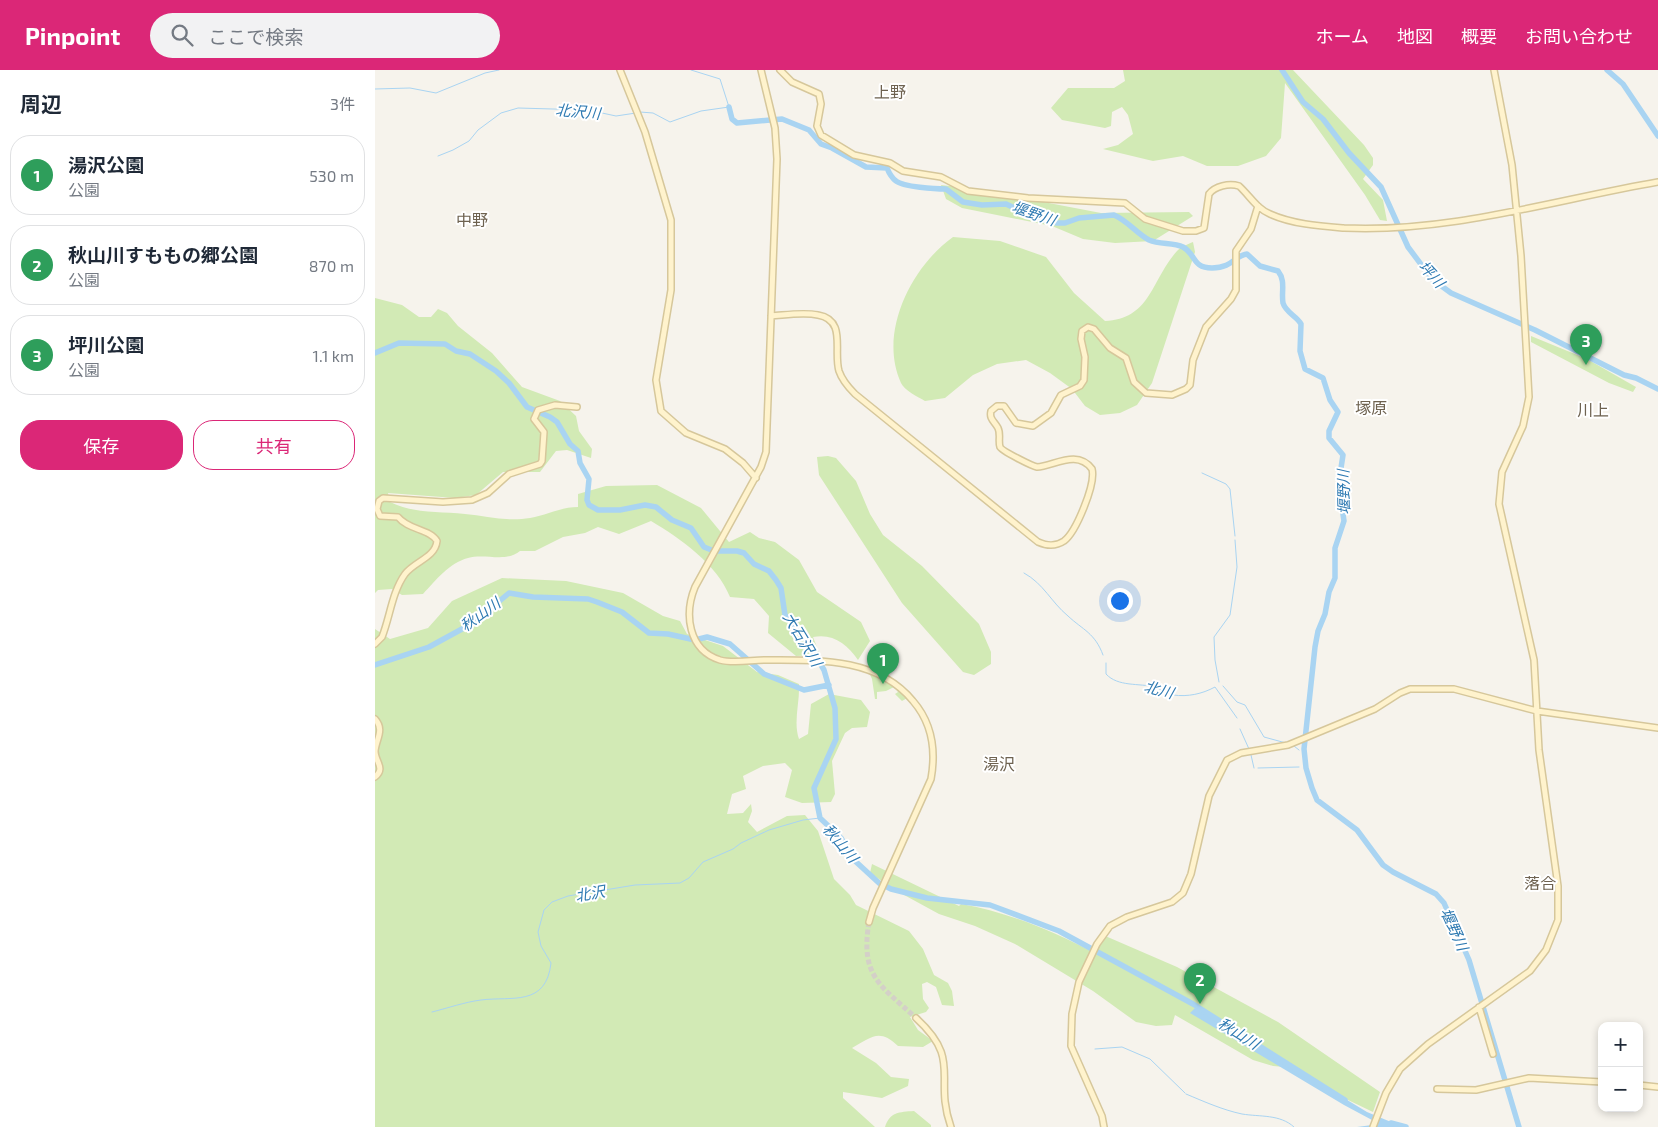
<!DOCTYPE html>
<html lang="ja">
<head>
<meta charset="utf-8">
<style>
	body { margin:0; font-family:"Exo 2","Noto Sans JP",sans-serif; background:#f2f2f3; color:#1f2937 }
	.controls { position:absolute; right:15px; bottom:15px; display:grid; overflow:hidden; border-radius:10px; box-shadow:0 2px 8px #0003 }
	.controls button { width:45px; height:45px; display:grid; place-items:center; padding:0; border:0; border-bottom:1px solid #e0e1e3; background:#fff; color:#1f2937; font:25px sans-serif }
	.you { position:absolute; left:744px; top:530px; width:18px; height:18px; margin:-12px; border:4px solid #fff; border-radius:50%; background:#1a73e8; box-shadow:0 0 0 8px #1a73e833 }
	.badge { display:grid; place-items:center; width:32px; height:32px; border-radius:50%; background:#db2777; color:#fff; font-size:16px; font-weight:700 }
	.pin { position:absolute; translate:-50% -41px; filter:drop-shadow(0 1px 2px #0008) }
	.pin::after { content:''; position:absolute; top:26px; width:18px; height:15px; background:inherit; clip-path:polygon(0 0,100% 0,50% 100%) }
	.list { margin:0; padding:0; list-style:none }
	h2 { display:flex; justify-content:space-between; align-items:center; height:65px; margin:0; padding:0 20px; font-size:21px }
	h2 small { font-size:16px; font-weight:400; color:#747a83 }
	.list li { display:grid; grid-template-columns:32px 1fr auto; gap:15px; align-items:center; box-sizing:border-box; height:80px; margin:0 10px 10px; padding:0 10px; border:1px solid #e0e1e3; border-radius:20px }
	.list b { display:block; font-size:19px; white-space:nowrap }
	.list p { margin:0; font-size:16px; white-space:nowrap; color:#747a83 }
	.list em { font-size:16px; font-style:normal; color:#747a83 }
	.actions { display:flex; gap:10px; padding:15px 20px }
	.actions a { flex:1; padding:11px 0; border:1px solid #db2777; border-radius:20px; text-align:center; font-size:18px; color:#db2777 }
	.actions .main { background:#db2777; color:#fff }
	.icon { flex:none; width:28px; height:28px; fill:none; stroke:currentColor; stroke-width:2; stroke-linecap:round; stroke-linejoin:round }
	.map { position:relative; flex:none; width:1283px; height:1057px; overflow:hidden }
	header { display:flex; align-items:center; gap:30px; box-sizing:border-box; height:70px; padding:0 25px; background:#db2777; color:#fff }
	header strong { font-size:24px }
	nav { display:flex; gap:28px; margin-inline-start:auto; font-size:18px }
	.search { width:350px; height:45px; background:#f2f2f3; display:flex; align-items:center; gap:12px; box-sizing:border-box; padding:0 18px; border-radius:28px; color:#747a83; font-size:19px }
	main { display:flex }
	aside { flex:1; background:#fff }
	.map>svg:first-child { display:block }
</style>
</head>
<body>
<header>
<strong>Pinpoint</strong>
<div class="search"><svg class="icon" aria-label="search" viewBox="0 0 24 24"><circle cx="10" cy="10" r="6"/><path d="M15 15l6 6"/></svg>ここで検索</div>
<nav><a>ホーム</a><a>地図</a><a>概要</a><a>お問い合わせ</a></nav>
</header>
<main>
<aside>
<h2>周辺<small>3件</small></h2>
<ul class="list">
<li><span class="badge" style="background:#2e9e5b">1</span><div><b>湯沢公園</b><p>公園</p></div><em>530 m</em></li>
<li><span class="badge" style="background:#2e9e5b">2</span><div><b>秋山川すももの郷公園</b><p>公園</p></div><em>870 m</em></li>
<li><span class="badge" style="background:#2e9e5b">3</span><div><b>坪川公園</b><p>公園</p></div><em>1.1 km</em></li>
</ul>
<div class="actions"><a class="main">保存</a><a>共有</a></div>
</aside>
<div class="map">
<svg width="1283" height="1057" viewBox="0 0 1283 1057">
	<rect width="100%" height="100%" fill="#f6f3ec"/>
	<path fill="#d2eab5" d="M 748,0 L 918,0 L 989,75 L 998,88 L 998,95 L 988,109 L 1008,130 L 1012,151 L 1005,150 L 990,125 L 910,13 L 906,68 L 891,86 L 863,96 L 832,96 L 808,86 L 778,91 L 728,79 L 743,75 L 758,64 L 753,45 L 747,37 L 737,42 L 736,56 L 730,58 L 687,50 L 676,38 L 693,18 L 739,18 L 750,11 Z
		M 566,115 L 600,119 L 726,143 L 814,142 L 818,146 L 778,171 L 740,173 L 708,169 L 677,156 L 587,138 L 571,129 Z
		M 578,167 L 625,171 L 671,187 L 699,223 L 730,251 C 776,249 776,210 802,181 C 806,177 813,174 818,172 L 820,182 L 777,313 L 762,335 L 745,343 L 725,345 L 710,336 L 697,319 L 675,303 L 651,290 L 622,294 L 598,305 L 570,328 L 550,331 C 543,327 529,320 526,313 C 503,263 536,197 578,167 Z
		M 0,228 L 27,235 L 44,247 L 56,247 L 63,239 L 72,243 L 83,256 L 117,283 L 147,317 L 185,331 L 201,346 L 204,361 L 217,379 L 216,388 L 192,380 L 181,381 L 165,402 L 128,402 L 101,425 L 80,428 L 13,423 L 15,432 C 39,444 64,441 90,444 C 112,446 132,452 155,448 C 172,445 186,437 203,437 L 203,424 L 231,416 L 282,415 L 326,438 L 354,472 L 375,462 L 384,468 L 400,472 L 424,490 L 442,522 L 486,552 L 495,571 L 483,590 C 472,574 458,563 438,567 L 445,585 L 421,586 L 393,563 L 394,546 L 379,529 L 355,527 C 342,494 306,469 276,451 L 244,464 L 223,457 L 210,463 L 188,467 L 160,481 L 145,481 C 131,493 110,483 93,488 C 74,493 61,510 48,524 L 27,525 L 17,519 L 3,520 L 0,523 Z
		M 1156,266 L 1212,289 L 1261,317 L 1258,322 L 1234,313 L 1156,272 Z
		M 453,386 L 461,388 L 481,411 L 495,444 L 508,465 L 547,496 L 604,554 L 616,582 L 616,594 L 599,605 L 588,602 L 527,533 L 444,405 L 442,387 Z
		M 127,508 L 191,511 L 248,523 L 288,546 L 305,551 L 312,564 L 348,576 L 382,602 L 403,605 L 424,614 C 425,632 418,652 424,669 L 433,664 L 436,634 L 454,624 L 486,630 L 495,642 L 492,657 L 477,658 L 470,663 L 457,691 L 460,724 L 456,732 L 427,733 L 410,727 L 417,700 L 410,693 L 388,696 L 368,706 L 371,719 L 357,724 L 352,744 L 368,743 L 376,734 L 377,741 L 373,752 L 382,762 L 412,746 L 430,745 L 443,761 L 459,809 L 475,825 L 481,835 L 534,861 L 548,879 L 559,905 L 573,913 L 577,921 L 579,936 L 567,935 L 561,917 L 552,912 L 547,914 L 548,929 L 554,938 L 551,942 L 535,947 L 543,960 L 558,971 L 548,977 L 523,976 C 504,958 497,967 477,978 L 501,993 L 516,1007 L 534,1009 L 533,1016 L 507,1028 L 468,1022 L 468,1028 L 500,1057 L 0,1057 L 0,559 L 15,569 L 53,558 L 77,531 Z
		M 494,602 L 502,604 L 534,627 L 527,631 L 520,624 L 523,622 L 519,617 L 511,621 L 502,622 L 502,629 L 500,629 L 497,609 Z
		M 497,794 L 584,836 L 586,834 C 633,842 677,861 720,883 L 728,865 L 802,897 L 903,952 L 1005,1022 L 998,1042 L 973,1030 L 922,998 L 898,996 L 878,990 L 800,945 L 797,955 L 781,956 L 761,952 L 718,921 L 640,874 L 600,856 L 564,844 L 520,820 L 495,803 Z
		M 539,1041 L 556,1055 L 556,1057 L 510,1057 C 515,1042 524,1042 539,1041 Z"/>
	<path fill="#a9d4f2" d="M 820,938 L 992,1042 L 1028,1057 L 982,1057 L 997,1055 L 997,1050 L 969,1035 L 815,943 Z"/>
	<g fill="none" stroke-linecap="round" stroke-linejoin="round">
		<path stroke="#a9d4f2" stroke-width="1" d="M 0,19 L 35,18 L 61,23 L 110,3 L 124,0
			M 265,42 L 278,43 L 295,52 L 326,41 L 354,37 L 345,9 L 316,0
			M 63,86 L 78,80 L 94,71 L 103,60 L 126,43 L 143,38 L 213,40 L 241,46 L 261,43
			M 827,403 L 851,414 L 855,419 L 860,466
			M 649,503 C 669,514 676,532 693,546 C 708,560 720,563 728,585
			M 731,593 L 731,604 C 743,617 764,613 780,617 C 786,619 791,625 798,625 C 813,627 827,624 840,617 L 862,648
			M 844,612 L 840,590 L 839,567 L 855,545 L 862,497 L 860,470
			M 848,616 L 862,632 L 870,635 L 889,667 L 911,673
			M 865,659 L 874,679
			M 919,676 L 924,680
			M 876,685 L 879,698
			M 928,685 L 929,688
			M 883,698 L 924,697
			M 57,942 C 73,938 90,932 106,930 C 137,926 171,937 176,893 L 166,876 L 163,862 L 169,840 L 177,832 L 193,826 L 260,815 L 305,813 L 314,808 L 328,792 L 358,779 L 366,773 L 394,760 L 428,750 L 445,748
			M 720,979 L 747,977 L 775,989 L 810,1023
			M 811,1024 C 830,1032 848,1040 867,1044 C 885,1047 905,1044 919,1057"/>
		<path stroke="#a9d4f2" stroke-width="5.5" d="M 907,0 L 928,32 L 948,49 L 974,83 L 1006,117 L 1033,177 L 1057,209 L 1076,223 L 1160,260 L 1249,305 L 1261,308 L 1283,319
			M 1232,0 L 1248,14 L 1283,66
			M 354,37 L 357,49 L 362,53 L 407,49 L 434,60 L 446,74 L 457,78 L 491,97 L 512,98 C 514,103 517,108 521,111 C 528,117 561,119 571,119 L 588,132 L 607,135 L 631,134 L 663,149 L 682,153 L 690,153 L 704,148 L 739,145 C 753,151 761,163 774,170 C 785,175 798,172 808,177 C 821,184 817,198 837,198 C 858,198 860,185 872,184 L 885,196 L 903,201 C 911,211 906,222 908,233 C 911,243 922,246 926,254 L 925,281 L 930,299 L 948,308 L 955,330 L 963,342 L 954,361 L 954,368 L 968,385 L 966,398 L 971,424 L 967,437 L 969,451 L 960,478 L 960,508 L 954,522 L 950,544 L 943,561 L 940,577 L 929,679 L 931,698 L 937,718 L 942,730 L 982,760 L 1008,795 L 1018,802 L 1061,824 L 1069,833 L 1094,890 L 1144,1057
			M 0,283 L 24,273 L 70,274 L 81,281 L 95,284 L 121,301 L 134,313 L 152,337 L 175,347 L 182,352 L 195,374 L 203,381 L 205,393 L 214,409 L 212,430 L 214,435 L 223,440 L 245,440 L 270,435 L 281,437 L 297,450 L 316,458 L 329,477 L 339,481 L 362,481 L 369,483 L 379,494 L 394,501 L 401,510 L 406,518 L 410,545 L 432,571 L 449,600 L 460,638 L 461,669 L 439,718 L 445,748 L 466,768 L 479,790 L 504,813 L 516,819 L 552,828 L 615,835 L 684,861 L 818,934 L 970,1030
			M 0,595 L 54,577 L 98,553 L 134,523 L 158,527 L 213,529 L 222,532 L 247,542 L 274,563 L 293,564 L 320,570 L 332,567 L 355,574 L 389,604 L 429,620 L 454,615
			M 1016,1053 L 1031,1057"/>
		<path stroke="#d4d0c8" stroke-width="5" stroke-dasharray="5 2.5" stroke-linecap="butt" d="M 494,852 C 485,906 505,915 541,948"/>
		<g stroke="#d6c79b" stroke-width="8">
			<path id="secondary" d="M 245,0 L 270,62 L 296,150 L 296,220 L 281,310 L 286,341 L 311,363 L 350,379 L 368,393 L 381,408
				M 386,0 L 400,58 L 402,89 L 391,382 L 386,397 L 320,517 C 309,544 313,580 345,590 C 359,594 376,590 390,590 C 442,590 502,587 538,631 C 557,653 561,681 556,709 L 498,838 L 494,852
				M 405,0 L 417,12 L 444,24 L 446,34 L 442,56 L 446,65 L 479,85 L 515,93 L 528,101 L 566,107 L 593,121 L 653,128 L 750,133 L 770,149 L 808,161 L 821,161 L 829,158 L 834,124 C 840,116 854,113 864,116 C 875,126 881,138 895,144 C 917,154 944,156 969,158 C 1075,163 1179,130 1283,112
				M 396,246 C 411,245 428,242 443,245 C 472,250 458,281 464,301 C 467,310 473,317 480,324 L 663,472 C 672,476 680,477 689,471 C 701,462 721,414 717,399 C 702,379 679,396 662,397 C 657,396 627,381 625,377 C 623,371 626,364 623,358 C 619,351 614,349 616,341 L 622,336 L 629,336 L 641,353 L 658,356 L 676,343 L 686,325 L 705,316 L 709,310 L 710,287 L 706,269 L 707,261 L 713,257 L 719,259 L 735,278 L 751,288 L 759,312 L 771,323 L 797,325 L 811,319 L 815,315 L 818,290 L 831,257 L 856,229 L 861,220 L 861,181 L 876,159 L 883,136
				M 0,574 L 7,567 C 15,547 17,522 30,504 C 40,491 60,488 62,471 C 55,459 33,460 23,447 L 5,446 L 2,439 L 4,431 L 8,428 L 68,432 L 97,430 L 113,423 L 134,404 L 165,394 L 167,391 L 169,362 L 159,349 L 163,340 L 180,335 L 202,337
				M 0,649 C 10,660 1,669 0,681 C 0,692 11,698 0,707
				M 1104,937 L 1118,984
				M 541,948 C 588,991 558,1007 576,1057
				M 1264,1015 L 1283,1017
				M 1062,1019 L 1101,1020 L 1154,1008 L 1227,1012
				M 729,1057 L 727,1046 L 696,976 L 697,944 L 704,912 L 722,874 L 735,856 L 752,847 L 797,832 L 808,823 L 816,804 L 834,726 L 852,690 L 866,683 L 913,675 L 1000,639 L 1025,623 L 1035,619 L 1079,619 L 1162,641 L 1283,658
				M 998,1057 L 1011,1023 L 1025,999 L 1053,974 L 1155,901 L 1171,880 L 1183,850 L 1183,816 L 1164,680 L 1159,590 L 1124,434 L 1127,402 L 1148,356 L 1154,327 L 1146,186 L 1137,95 L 1119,0"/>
		</g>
		<use href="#secondary" stroke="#fff3cd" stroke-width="5"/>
	</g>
	<g text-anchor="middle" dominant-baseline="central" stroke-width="4" stroke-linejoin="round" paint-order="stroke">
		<g font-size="15" font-style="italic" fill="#2e7ab2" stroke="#fff">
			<text transform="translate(203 41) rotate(5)">北沢川</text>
			<text transform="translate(659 143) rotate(19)">堰野川</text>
			<text transform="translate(1057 204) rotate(47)">坪川</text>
			<text transform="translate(968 422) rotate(-91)">堰野川</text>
			<text transform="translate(105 544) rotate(-36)">秋山川</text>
			<text transform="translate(428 569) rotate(59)">大石沢川</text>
			<text transform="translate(784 619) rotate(15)">北川</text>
			<text transform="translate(466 773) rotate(50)">秋山川</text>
			<text transform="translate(215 823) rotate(-10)">北沢</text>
			<text transform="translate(1080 859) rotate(66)">堰野川</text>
			<text transform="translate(864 963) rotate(32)">秋山川</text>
		</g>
		<g font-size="16" fill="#6e6250" stroke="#fff">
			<text x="515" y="21">上野</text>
			<text x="97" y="149">中野</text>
			<text x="996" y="337">塚原</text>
			<text x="1218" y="339">川上</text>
			<text x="624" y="693">湯沢</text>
			<text x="1165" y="812">落合</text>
		</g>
	</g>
</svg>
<div class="controls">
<button>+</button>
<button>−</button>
</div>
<div class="you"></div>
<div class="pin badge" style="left:508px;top:614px;background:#2e9e5b">1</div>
<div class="pin badge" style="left:825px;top:934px;background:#2e9e5b">2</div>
<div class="pin badge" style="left:1211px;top:295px;background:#2e9e5b">3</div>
</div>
</main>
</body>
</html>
